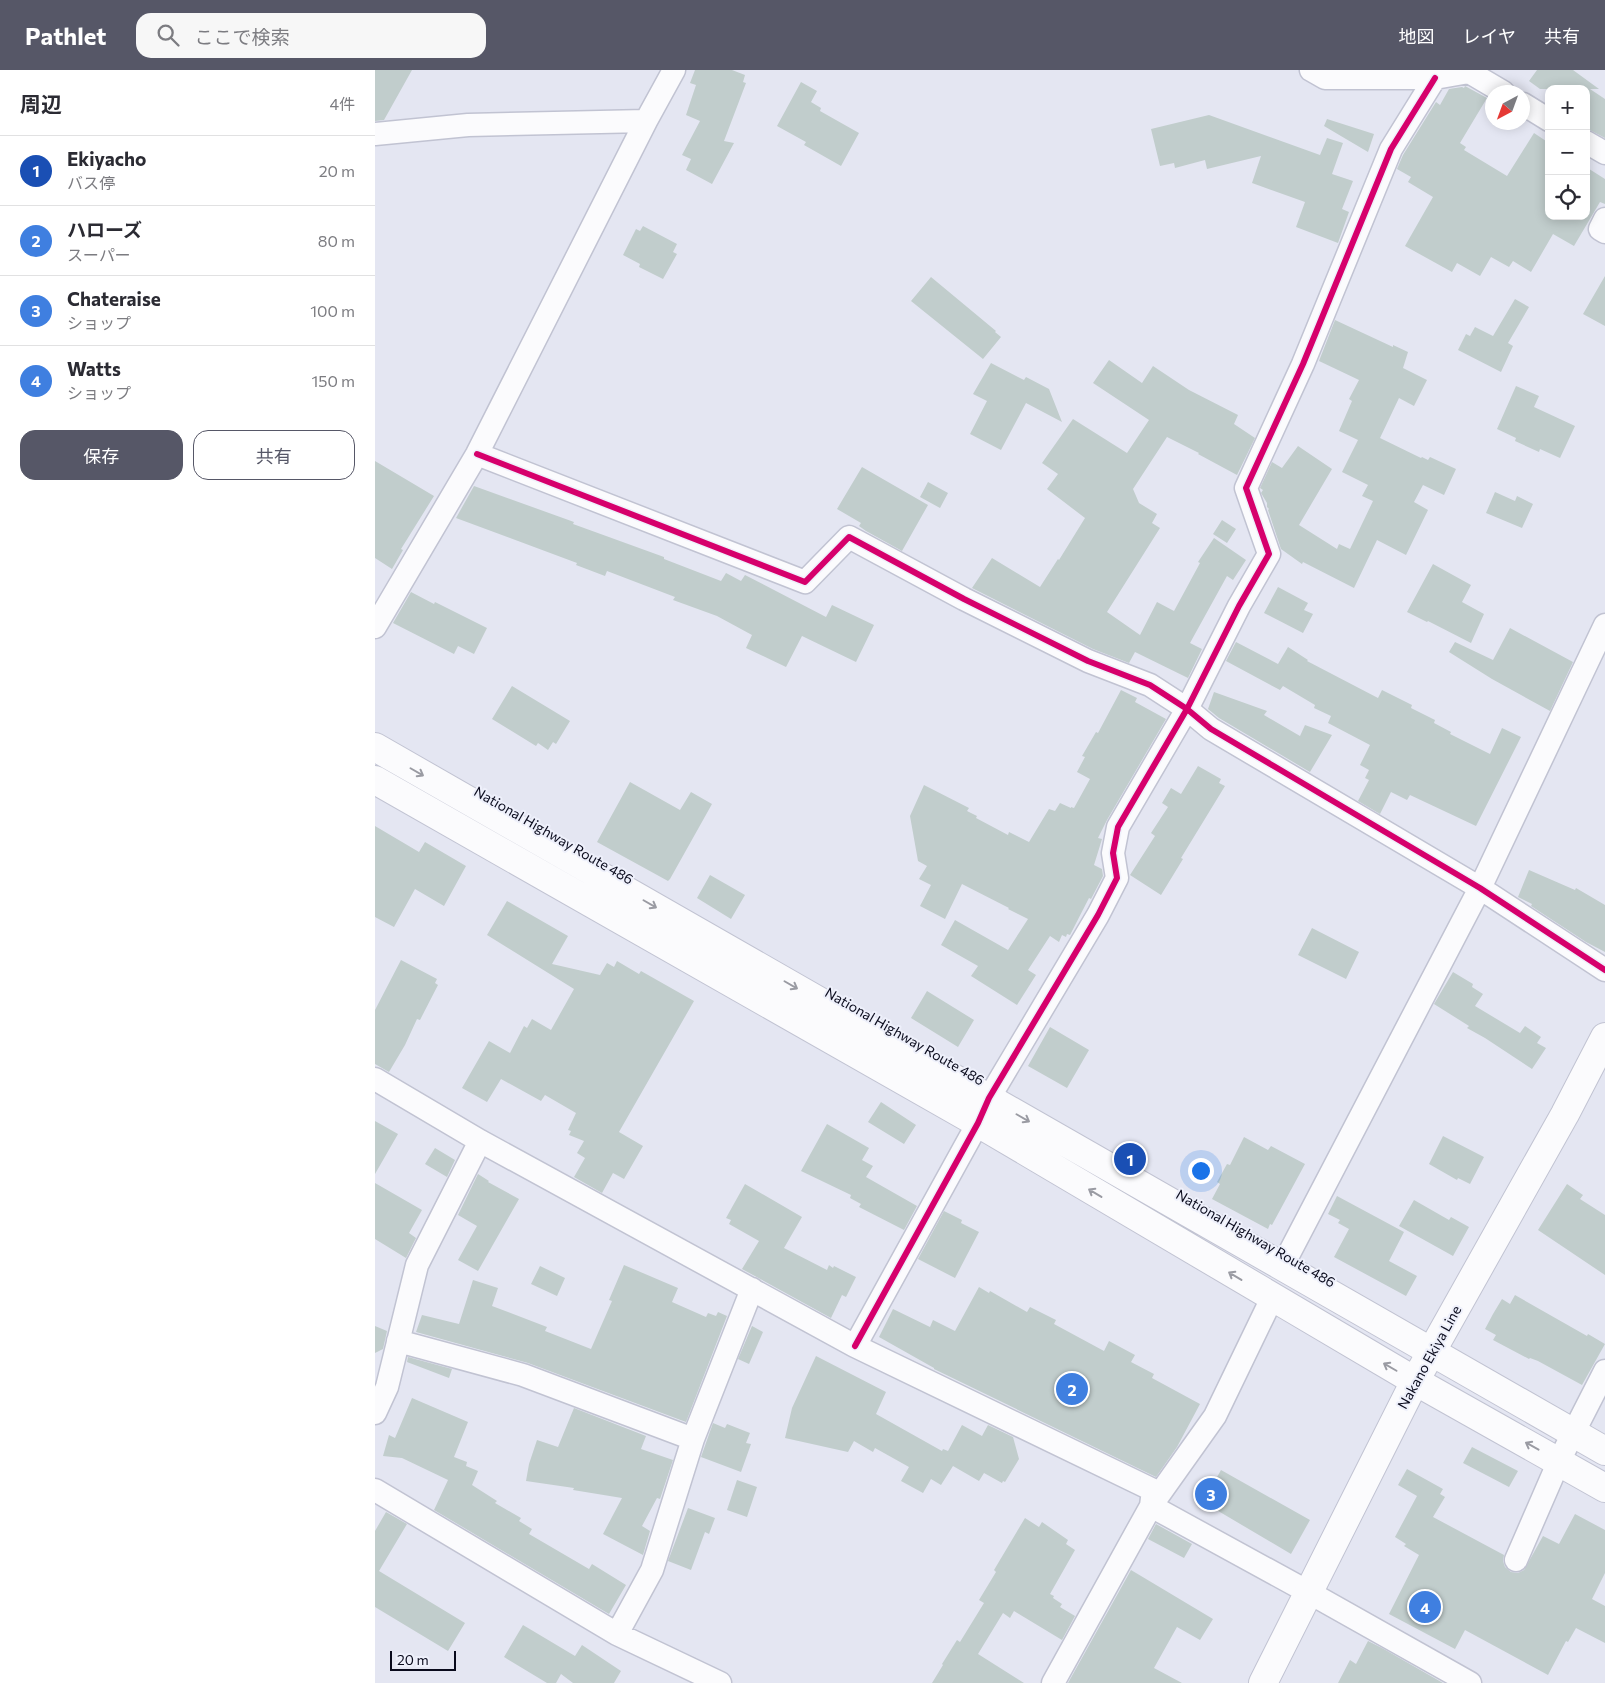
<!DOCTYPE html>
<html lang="ja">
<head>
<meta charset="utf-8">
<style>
	body { margin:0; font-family:Commissioner,"Noto Sans JP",sans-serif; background:#f7f7f7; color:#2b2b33 }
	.controls { position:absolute; right:15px; top:15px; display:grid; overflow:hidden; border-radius:10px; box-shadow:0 2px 12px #0003 }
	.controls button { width:45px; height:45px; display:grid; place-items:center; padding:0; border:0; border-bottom:1px solid #e1e1e2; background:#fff; color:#2b2b33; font:25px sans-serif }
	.compass { position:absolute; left:1110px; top:15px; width:45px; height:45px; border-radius:50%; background:#fff; box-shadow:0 2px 12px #0003; rotate:221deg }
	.scale { position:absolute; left:15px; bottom:12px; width:66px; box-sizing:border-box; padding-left:5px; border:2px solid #090a1c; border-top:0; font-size:14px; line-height:18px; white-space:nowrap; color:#090a1c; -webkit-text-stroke:4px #eef0fb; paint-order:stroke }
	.you { position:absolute; left:825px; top:1100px; width:18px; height:18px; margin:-12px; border:4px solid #fff; border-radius:50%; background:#1a73e8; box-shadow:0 0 0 8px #1a73e833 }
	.badge { display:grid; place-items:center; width:32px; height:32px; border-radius:50%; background:#565767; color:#fff; font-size:16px; font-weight:700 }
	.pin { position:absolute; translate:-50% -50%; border:2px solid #fff; box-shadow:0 1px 5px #0006 }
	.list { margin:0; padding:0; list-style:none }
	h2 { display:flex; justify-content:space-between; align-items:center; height:65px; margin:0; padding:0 20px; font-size:21px }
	h2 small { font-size:16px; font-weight:400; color:#7c7c81 }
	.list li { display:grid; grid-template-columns:32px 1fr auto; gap:15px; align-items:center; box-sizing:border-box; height:70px; padding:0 20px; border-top:1px solid #e1e1e2 }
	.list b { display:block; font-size:19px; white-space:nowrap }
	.list p { margin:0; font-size:16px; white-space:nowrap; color:#7c7c81 }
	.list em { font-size:16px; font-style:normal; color:#7c7c81 }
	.actions { display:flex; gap:10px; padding:15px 20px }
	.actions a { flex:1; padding:11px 0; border:1px solid #565767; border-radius:15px; text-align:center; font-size:18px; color:#565767 }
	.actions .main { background:#565767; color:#fff }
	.icon { flex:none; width:28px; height:28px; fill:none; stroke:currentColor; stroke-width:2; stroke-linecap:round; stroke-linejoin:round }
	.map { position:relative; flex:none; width:1230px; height:1613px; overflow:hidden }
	header { display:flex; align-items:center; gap:30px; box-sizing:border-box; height:70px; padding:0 25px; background:#565767; color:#fff }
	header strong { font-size:24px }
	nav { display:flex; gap:28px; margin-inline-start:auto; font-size:18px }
	.search { width:350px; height:45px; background:#f7f7f7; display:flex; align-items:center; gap:12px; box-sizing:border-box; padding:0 18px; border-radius:15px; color:#7c7c81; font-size:19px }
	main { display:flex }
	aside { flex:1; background:#fff }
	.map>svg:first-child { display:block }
</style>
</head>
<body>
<header>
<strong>Pathlet</strong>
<div class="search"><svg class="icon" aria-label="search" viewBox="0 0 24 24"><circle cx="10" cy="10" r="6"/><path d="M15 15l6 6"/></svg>ここで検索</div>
<nav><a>地図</a><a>レイヤ</a><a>共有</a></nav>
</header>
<main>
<aside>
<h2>周辺<small>4件</small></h2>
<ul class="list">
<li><span class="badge" style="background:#1a4fb4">1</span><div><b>Ekiyacho</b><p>バス停</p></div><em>20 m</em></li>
<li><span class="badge" style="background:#3f7fe0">2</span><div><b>ハローズ</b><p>スーパー</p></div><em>80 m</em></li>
<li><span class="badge" style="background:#3f7fe0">3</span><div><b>Chateraise</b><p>ショップ</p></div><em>100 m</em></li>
<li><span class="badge" style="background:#3f7fe0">4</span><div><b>Watts</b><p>ショップ</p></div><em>150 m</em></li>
</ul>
<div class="actions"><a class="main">保存</a><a>共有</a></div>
</aside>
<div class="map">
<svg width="1230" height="1613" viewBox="0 0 1230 1613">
	<rect width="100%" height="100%" fill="#e4e6f2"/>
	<path fill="#c1cdcc" d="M 0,0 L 37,0 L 9,50 L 0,51 Z
		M 320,0 L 357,0 L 370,5 L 368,12 L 371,13 L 349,71 L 359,73 L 337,114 L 311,100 L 316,89 L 307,85 L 325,51 L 311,45 L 321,15 L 315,13 Z
		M 1162,0 L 1198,0 L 1224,19 L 1215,19 L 1230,29 L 1230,68 L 1211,58 L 1211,19 L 1165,19 L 1154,11 Z
		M 426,12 L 442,21 L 436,32 L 446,38 L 445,41 L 484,63 L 466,96 L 429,75 L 431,72 L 402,56 Z
		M 1090,16 L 1112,28 L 1085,73 L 1091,77 L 1089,80 L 1132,106 L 1159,63 L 1174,73 L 1174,146 L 1211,146 L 1211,97 L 1230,109 L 1230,134 L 1225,132 L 1199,176 L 1178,164 L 1156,202 L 1138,191 L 1134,197 L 1116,187 L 1105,206 L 1082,193 L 1077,202 L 1030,176 L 1058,127 L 1033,112 L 1036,107 L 1022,99 L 1028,85 L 1061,32 L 1065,35 L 1074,19 L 1087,17 L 1089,18 Z
		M 834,45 L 945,85 L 952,68 L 968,73 L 957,104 L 978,111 L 967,139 L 974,142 L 963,173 L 921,157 L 930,132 L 877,113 L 886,86 L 832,99 L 830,90 L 800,98 L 799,93 L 785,96 L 776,59 Z
		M 952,49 L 999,64 L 993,82 L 949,56 Z
		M 268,156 L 302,174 L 298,182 L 302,184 L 288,209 L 264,197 L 265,194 L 248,185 L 261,159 L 265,161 Z
		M 1230,206 L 1230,256 L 1208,244 Z
		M 556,207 L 621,261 L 620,262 L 626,267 L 608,289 L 536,231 Z
		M 1140,229 L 1154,237 L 1133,273 L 1138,276 L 1126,302 L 1083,280 L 1091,264 L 1095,266 L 1100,257 L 1118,266 Z
		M 960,250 L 1018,277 L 1018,275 L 1033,282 L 1028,298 L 1052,310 L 1039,336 L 1024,328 L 1005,368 L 1046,388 L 1047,387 L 1053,390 L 1055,387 L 1081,399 L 1069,425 L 1048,415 L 1039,432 L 1053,440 L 1031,485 L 1002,470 L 979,518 L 928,492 L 927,494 L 906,479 L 893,440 L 894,439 L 892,437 L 892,433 L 886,423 L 888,420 L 885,418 L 897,392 L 907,398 L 923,376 L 957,399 L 924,455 L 962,479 L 964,474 L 975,479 L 998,431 L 987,426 L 993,415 L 967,402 L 983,370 L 964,361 L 977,331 L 974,329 L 984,310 L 944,291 Z
		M 734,290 L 767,313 L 778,296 L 814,320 L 863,345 L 859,354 L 880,368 L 862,405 L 823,384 L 824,383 L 792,367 L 758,419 L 764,433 L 782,444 L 777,453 L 785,458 L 732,542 L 765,565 L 782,532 L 799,541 L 825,493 L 823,492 L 839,468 L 871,490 L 858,510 L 852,506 L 815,573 L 827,579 L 813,608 L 760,582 L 754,593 L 718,579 L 597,518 L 617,488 L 665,517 L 683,489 L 684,490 L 710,448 L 672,419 L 683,404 L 667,393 L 698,349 L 752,383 L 774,350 L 718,313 Z
		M 616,293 L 649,310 L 651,307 L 674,319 L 687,352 L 651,333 L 626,380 L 595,364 L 612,331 L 598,324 Z
		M 1141,316 L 1164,326 L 1159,337 L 1200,356 L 1185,388 L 1165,379 L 1164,382 L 1140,371 L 1141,368 L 1122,359 Z
		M 0,391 L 59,426 L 26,479 L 28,480 L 17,499 L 0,488 Z
		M 487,397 L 553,435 L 527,481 L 491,461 L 484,456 L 486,453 L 462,439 Z
		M 553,412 L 573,423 L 565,438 L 545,427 Z
		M 99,416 L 199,452 L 198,454 L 289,487 L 289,489 L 346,511 L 351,503 L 366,511 L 370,505 L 451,547 L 457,535 L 499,555 L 481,592 L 427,566 L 411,597 L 371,578 L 377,565 L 342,546 L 298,530 L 300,527 L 232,501 L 230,506 L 201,495 L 202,493 L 81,448 Z
		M 1120,422 L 1140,431 L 1142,426 L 1158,434 L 1147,458 L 1111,443 Z
		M 847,450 L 861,459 L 852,473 L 838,464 Z
		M 1058,494 L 1096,515 L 1087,532 L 1109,544 L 1096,573 L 1053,551 L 1052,552 L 1032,542 Z
		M 903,517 L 933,533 L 929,540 L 938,544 L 928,563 L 889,543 Z
		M 36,522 L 59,534 L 60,532 L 112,558 L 99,584 L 83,576 L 79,584 L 18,553 Z
		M 1135,558 L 1198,592 L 1175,641 L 1117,609 L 1074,582 L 1080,572 L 1118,590 Z
		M 861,572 L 903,594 L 913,577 L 933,590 L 932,591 L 1003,628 L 1007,620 L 1037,635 L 1036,638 L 1060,650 L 1059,653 L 1076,662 L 1075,664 L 1115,684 L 1127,658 L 1146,667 L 1101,756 L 1035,725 L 1032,730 L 1016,722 L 1005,744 L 983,731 L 994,710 L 990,708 L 994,700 L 985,695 L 995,675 L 953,653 L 956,646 L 939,638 L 940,635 L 908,616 L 905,620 L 851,591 Z
		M 137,616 L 195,651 L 181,674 L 178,672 L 173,680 L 163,673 L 161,676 L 117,649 Z
		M 746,620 L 762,628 L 760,632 L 791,649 L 732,750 L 723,768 L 727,769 L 719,795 L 727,799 L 728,806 L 716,829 L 714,828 L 695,865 L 692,864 L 691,867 L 687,865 L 684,872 L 675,866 L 653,900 L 661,905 L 642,935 L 596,906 L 603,896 L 566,875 L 580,850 L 633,880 L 653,849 L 633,839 L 634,838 L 587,814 L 570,849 L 545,836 L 556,815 L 544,809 L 552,796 L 543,791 L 535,746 L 549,715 L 594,738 L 592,741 L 602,746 L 601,748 L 633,765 L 634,762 L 654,772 L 674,739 L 680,741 L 685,733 L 696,738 L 696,737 L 699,738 L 715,709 L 702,702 L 710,687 L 707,686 L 721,662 L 723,663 Z
		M 839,622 L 892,641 L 889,645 L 925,666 L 930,655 L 957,665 L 935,702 L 844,648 L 833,639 Z
		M 823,696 L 846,709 L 844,713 L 850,716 L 806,788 L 808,789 L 786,825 L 755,805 L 780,766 L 776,763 L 793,737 L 787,733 L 796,718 L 806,724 Z
		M 255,712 L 305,740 L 316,722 L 337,734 L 295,809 L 293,811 L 222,772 Z
		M 0,756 L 44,782 L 50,772 L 91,796 L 69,836 L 40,819 L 19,857 L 0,847 Z
		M 1154,800 L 1200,820 L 1201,818 L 1230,835 L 1230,882 L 1211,872 L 1156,836 L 1157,834 L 1143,827 Z
		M 335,805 L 370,825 L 356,849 L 322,828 Z
		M 132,831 L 193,866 L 177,894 L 225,905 L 232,893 L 239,897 L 242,891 L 264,904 L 266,901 L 319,931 L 244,1062 L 268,1076 L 249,1109 L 238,1103 L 227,1123 L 199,1107 L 210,1088 L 202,1083 L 209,1071 L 194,1065 L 196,1061 L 193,1060 L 201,1043 L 170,1025 L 166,1031 L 126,1009 L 112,1032 L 87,1018 L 114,971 L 135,983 L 149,956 L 152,958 L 157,949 L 176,960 L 199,919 L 112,865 Z
		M 937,858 L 984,882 L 971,909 L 923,885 Z
		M 26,890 L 62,909 L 60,913 L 63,915 L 45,950 L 42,949 L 30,975 L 14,1002 L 0,994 L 0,940 Z
		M 1078,902 L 1098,914 L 1097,917 L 1108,924 L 1100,936 L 1145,963 L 1150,956 L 1166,967 L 1162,973 L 1171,978 L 1157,999 L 1110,968 L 1092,958 L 1094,956 L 1059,934 Z
		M 552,921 L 599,950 L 583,977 L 536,948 Z
		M 675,957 L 714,980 L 692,1018 L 653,996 Z
		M 506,1032 L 541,1055 L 529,1074 L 493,1052 Z
		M 0,1051 L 23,1064 L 0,1104 Z
		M 452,1054 L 494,1078 L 487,1090 L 498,1096 L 491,1107 L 542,1136 L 529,1160 L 484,1137 L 486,1134 L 475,1128 L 476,1125 L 426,1101 Z
		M 1068,1066 L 1109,1087 L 1095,1114 L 1083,1108 L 1082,1110 L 1054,1094 Z
		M 869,1067 L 893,1080 L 896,1076 L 930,1094 L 897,1155 L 895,1154 L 893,1159 L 837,1129 L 845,1114 L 842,1112 L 852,1094 L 855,1095 Z
		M 60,1078 L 80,1090 L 72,1107 L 50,1094 Z
		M 103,1104 L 114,1111 L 113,1112 L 144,1129 L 103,1201 L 83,1190 L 102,1156 L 83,1145 Z
		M 0,1113 L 47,1140 L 34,1163 L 41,1168 L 31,1188 L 0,1169 Z
		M 370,1114 L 427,1147 L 409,1178 L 452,1200 L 454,1195 L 458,1198 L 459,1196 L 481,1207 L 471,1227 L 467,1225 L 456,1248 L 367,1199 L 384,1171 L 354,1154 L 356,1150 L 351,1148 Z
		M 1192,1114 L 1208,1125 L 1205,1129 L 1230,1145 L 1230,1205 L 1163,1160 Z
		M 962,1126 L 1029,1162 L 1014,1191 L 1042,1206 L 1031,1226 L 959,1187 L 974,1159 L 963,1153 L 965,1150 L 953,1144 Z
		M 1039,1130 L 1074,1150 L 1076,1147 L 1094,1157 L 1078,1186 L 1024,1156 Z
		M 569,1141 L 587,1150 L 586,1153 L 604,1162 L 580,1208 L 543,1189 Z
		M 249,1195 L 303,1218 L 297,1232 L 331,1247 L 333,1243 L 341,1246 L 343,1242 L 352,1246 L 311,1352 L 153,1293 L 41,1262 L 47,1245 L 84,1254 L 98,1210 L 123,1218 L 117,1236 L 172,1257 L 170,1261 L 216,1279 L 237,1231 L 234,1230 Z
		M 165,1196 L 190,1208 L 182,1226 L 156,1214 Z
		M 604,1217 L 614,1223 L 615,1221 L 652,1242 L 655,1237 L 681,1250 L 679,1254 L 729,1281 L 734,1271 L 760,1285 L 756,1292 L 779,1304 L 777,1308 L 825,1334 L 802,1377 L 781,1407 L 559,1299 L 559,1298 L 504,1267 L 518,1239 L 555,1257 L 558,1250 L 580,1261 Z
		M 1140,1225 L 1212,1266 L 1213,1264 L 1230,1274 L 1207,1315 L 1163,1291 L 1155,1288 L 1154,1289 L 1118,1270 L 1121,1265 L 1110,1259 L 1118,1244 L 1127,1229 L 1135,1234 Z
		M 0,1256 L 12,1261 L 8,1279 L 0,1283 Z
		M 377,1256 L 388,1262 L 374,1294 L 363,1289 Z
		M 441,1286 L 511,1322 L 501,1344 L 567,1381 L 568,1379 L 573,1381 L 587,1355 L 607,1366 L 613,1355 L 638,1367 L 644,1389 L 630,1412 L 628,1411 L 627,1413 L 609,1403 L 604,1411 L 578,1396 L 566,1415 L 556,1409 L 548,1423 L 526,1411 L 534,1397 L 500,1378 L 498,1382 L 479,1371 L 473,1382 L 410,1368 L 417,1338 Z
		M 33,1287 L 77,1299 L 74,1308 L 32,1292 Z
		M 37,1328 L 93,1352 L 79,1387 L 92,1392 L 91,1396 L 103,1401 L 97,1415 L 122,1431 L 120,1433 L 146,1448 L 144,1451 L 157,1459 L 154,1464 L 214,1499 L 217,1494 L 251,1515 L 234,1544 L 59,1440 L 73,1410 L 27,1388 L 8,1386 L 14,1365 L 20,1368 Z
		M 199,1338 L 271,1366 L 266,1379 L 298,1390 L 285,1429 L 282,1428 L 267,1456 L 275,1461 L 268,1485 L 228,1464 L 247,1428 L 198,1420 L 199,1418 L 151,1411 L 154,1394 L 162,1370 L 183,1377 Z
		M 338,1353 L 350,1358 L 352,1354 L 375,1363 L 371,1373 L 376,1374 L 366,1402 L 326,1387 Z
		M 1097,1377 L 1143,1401 L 1134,1417 L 1088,1393 Z
		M 1032,1399 L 1068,1419 L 1065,1424 L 1070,1427 L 1058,1447 L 1129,1485 L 1128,1491 L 1130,1497 L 1136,1502 L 1143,1503 L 1149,1500 L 1168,1466 L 1184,1474 L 1200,1444 L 1230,1460 L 1230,1503 L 1217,1529 L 1230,1536 L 1230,1573 L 1201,1558 L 1193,1572 L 1191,1571 L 1173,1605 L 1090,1560 L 1080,1579 L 1014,1544 L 1044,1485 L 1029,1476 L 1031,1474 L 1020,1467 L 1042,1426 L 1023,1415 Z
		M 846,1400 L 935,1450 L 916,1484 L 828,1432 Z
		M 362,1410 L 382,1417 L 372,1447 L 352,1440 Z
		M 313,1438 L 340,1448 L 334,1464 L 330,1462 L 316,1500 L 293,1491 Z
		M 11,1442 L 32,1454 L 4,1501 L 90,1553 L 73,1581 L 0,1537 L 0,1461 Z
		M 650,1448 L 664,1457 L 667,1452 L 693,1470 L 691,1474 L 700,1480 L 675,1524 L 679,1526 L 678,1528 L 687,1534 L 685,1537 L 700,1546 L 687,1570 L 639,1541 L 635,1548 L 628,1543 L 603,1584 L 649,1613 L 557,1613 L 568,1595 L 567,1594 L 582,1570 L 585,1572 L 609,1533 L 604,1530 L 621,1502 L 619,1500 Z
		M 781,1454 L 817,1474 L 809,1488 L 773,1469 Z
		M 756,1500 L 838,1549 L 825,1570 L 802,1557 L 779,1598 L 807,1613 L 693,1613 Z
		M 148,1555 L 200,1586 L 207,1575 L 246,1601 L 239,1613 L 198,1613 L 186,1604 L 181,1613 L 172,1613 L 129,1587 Z
		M 993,1571 L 1007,1578 L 1068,1613 L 963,1613 L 975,1590 L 981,1594 Z"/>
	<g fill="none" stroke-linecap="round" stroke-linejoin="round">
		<g stroke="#c1c3d2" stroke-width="25">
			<path id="minor" d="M 936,0 L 950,8 L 1060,8 L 1094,2 L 1128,22
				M 1148,34 L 1174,50
				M 0,64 L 93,55 L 271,51
				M 1211,72 L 1230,83
				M 1230,149 L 1225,159 L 1230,162
				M 102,384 L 430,512 L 474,467 L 589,529 L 713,591 L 775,615 L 812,639 L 836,659 L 1105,818 L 1230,900
				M 0,557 L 102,384 L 271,51 L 299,0
				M 0,1009 L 105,1071 L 480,1276 L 778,1420 L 776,1436 L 935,1523 L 1095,1613
				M 907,1197 L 1105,818 L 1230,555
				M 23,1271 L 148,1305 L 318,1369
				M 480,1276 L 603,1053 L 614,1028 L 723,845 L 742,808 L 738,783 L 743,757 L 812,639 L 864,536 L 894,484 L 871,418 L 928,294 L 1016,79 L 1060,8
				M 0,1343 L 12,1317 L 42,1195 L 105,1071
				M 0,1420 L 242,1564 L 345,1613
				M 1141,1490 L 1184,1391 L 1230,1301
				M 242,1564 L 277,1500 L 318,1369 L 377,1219
				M 678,1613 L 776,1436 L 840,1346 L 897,1228"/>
		</g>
		<g stroke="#c1c3d2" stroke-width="30">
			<path id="secondary" d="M 888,1613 L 1040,1311 L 1190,1044 L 1230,967"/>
		</g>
		<g stroke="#c1c3d2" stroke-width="30">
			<path id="trunk" d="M 0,677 L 1230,1381
				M 0,710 L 603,1053 L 1040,1311 L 1230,1418"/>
		</g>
		<use href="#minor" stroke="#fbfbfd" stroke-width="22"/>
		<use href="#secondary" stroke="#fbfbfd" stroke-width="28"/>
		<use href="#trunk" stroke="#fbfbfd" stroke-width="28"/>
		<g stroke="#eef0fb" stroke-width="9">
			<path id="cycleway" d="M 102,384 L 430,512 L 474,467 L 589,529 L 713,591 L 775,615 L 812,639 L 836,659 L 1105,818 L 1230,900
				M 480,1276 L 603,1053 L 614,1028 L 723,845 L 742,808 L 738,783 L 743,757 L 812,639 L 864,536 L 894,484 L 871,418 L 928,294 L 1016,79 L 1060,8"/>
		</g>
		<use href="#cycleway" stroke="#d6006c" stroke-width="6"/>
	</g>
	<defs><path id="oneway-shaft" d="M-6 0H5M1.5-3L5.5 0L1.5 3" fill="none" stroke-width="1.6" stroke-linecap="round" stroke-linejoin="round" transform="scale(1.25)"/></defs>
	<g stroke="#9a9ba3">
		<use href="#oneway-shaft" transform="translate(42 702) rotate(30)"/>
		<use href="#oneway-shaft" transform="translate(275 834) rotate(30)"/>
		<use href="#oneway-shaft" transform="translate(416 915) rotate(30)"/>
		<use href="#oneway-shaft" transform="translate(648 1048) rotate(30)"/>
		<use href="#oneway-shaft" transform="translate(720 1123) rotate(-149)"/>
		<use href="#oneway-shaft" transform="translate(860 1206) rotate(-149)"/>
		<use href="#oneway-shaft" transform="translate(1015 1297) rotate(-150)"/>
		<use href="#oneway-shaft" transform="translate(1157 1376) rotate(-151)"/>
	</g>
	<g text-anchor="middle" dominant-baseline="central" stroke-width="4" stroke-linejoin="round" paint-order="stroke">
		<g font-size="14" fill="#090a1c" stroke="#eef0fb">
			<text transform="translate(179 765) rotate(30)">National Highway Route 486</text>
			<text transform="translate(530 966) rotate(30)">National Highway Route 486</text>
			<text transform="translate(881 1168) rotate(30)">National Highway Route 486</text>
			<text transform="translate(1054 1287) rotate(-61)">Nakano Ekiya Line</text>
		</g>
	</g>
</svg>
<div class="controls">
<button>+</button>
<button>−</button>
<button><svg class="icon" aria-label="locate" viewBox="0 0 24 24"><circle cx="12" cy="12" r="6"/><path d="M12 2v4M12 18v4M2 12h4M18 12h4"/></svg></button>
</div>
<svg class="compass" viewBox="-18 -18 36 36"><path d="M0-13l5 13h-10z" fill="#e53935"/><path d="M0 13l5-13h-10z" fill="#7c7c81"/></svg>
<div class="scale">20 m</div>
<div class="you"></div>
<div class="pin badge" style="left:755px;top:1089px;background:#1a4fb4">1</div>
<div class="pin badge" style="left:697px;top:1319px;background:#3f7fe0">2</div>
<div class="pin badge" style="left:836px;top:1424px;background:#3f7fe0">3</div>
<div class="pin badge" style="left:1050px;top:1537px;background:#3f7fe0">4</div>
</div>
</main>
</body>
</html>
